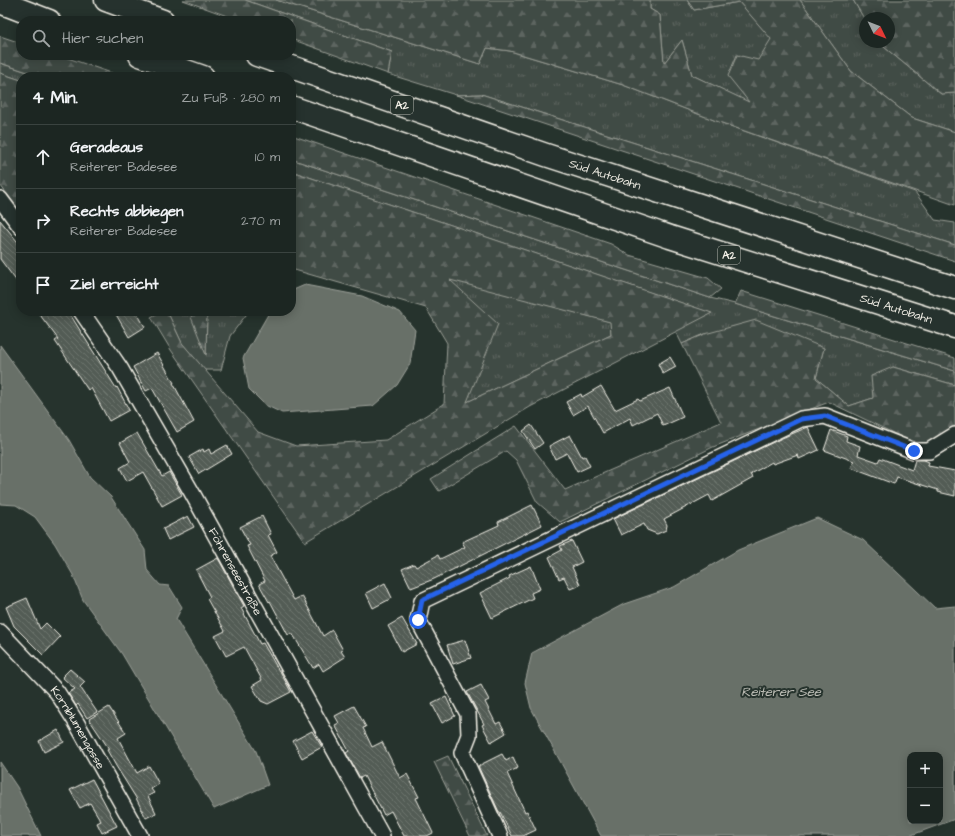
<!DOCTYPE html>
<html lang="de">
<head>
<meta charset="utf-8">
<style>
	body { margin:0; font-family:"Architects Daughter",sans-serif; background:#252e2a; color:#f1f3f6 }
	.controls { position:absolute; right:12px; bottom:12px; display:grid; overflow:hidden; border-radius:8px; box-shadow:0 2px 10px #0003 }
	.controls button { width:36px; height:36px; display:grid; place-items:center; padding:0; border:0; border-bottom:1px solid #3a4340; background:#1c2622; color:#f1f3f6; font:20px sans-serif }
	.compass { position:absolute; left:859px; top:12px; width:36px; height:36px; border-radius:50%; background:#1c2622; box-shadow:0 2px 10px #0003; rotate:133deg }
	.stop { position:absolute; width:12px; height:12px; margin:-9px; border:3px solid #2563eb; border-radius:50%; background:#fff }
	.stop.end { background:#2563eb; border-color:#fff; box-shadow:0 1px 4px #0008 }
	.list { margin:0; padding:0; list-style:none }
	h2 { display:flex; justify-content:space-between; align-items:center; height:52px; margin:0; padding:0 16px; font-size:17px }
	h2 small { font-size:13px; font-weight:400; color:#a0a5a5 }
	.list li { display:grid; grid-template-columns:26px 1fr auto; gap:12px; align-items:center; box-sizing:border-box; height:64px; padding:0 16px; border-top:1px solid #3a4340 }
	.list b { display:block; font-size:15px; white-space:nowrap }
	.list p { margin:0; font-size:13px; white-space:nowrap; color:#a0a5a5 }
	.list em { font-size:13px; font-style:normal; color:#a0a5a5 }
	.icon { flex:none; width:22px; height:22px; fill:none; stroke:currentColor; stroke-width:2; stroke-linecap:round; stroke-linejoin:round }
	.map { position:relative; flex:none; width:955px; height:836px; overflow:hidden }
	.search { position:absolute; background:#1c2622; box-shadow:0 2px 10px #0003; left:16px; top:16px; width:280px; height:44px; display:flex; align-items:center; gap:10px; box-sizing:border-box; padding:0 14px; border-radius:16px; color:#a0a5a5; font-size:15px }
	.panel { position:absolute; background:#1c2622; box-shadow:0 2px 10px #0003; left:16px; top:72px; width:280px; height:244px; border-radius:16px }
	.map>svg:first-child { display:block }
</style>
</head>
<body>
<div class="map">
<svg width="955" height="836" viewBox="0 0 955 836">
	<defs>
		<pattern id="grass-tufts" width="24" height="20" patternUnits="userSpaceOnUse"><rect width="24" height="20" fill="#414b45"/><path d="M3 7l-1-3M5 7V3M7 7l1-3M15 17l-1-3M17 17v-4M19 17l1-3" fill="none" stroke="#5d6560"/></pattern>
		<pattern id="forest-firs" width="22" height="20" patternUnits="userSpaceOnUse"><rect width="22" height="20" fill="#414b45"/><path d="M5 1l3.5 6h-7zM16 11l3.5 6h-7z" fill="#5d6560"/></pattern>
		<pattern id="building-back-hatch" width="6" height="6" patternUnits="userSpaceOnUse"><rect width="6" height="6" fill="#525c55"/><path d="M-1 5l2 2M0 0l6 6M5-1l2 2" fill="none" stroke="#6c746d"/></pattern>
	</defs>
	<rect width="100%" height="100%" fill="#26332d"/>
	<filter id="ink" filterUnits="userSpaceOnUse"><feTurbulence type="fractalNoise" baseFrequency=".025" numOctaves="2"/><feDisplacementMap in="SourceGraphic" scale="8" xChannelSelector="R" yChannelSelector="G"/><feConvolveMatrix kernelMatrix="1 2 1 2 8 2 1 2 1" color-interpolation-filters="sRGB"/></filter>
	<g filter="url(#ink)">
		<path fill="url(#grass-tufts)" stroke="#9a9e96" d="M 245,0 L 276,0 L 480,64 L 487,48 L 510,51 L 623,85 L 719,122 L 915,192 L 935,220 L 955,223 L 955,245 L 481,94 L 456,95 L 388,74 L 392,52 Z
			M 650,0 L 687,0 L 694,10 L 739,2 L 772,39 L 759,60 L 750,103 L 692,75 L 682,40 L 664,63 L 660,15 L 650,9 Z
			M 800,0 L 853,0 L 865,20 L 865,42 L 878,42 L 941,94 L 955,93 L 955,132 L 912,118 L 851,71 Z
			M 0,63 L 43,77 L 21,77 L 21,80 L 0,73 Z
			M 291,159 L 710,298 L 735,304 L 955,371 L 955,385 L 893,367 L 873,398 L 849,406 L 816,378 L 824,348 L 705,334 L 682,344 L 675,330 L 711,313 L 291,171 Z
			M 449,279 L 611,322 L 611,334 L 467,402 Z
			M 167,311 L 194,311 L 192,317 L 206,354 L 207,311 L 249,311 L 230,336 L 221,370 L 204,370 L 182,343 Z"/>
		<path fill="url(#forest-firs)" stroke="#9a9e96" fill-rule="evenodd" d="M 183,0 L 245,0 L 392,52 L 388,74 L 291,39 L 291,21 L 241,21 Z
			M 276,0 L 650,0 L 650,9 L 660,15 L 664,63 L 682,40 L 692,75 L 749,102 L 728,76 L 737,55 L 758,60 L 771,39 L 739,2 L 694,10 L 687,0 L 800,0 L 851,71 L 912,118 L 955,132 L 955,205 L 719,122 L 623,85 L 510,51 L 487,48 L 480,64 Z
			M 853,0 L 955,0 L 955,93 L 941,94 L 878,42 L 889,42 L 889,18 L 865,18 L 865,20 Z
			M 0,36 L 21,43 L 21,55 L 59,55 L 123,77 L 43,77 L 0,63 Z
			M 0,73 L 21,80 L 21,212 L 0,185 Z
			M 481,94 L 955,245 L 955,261 L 456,95 Z
			M 291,135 L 611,244 L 629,255 L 708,278 L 721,289 L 710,298 L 291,159 Z
			M 291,171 L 712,313 L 530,407 L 305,542 L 171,350 L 151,317 L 162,311 L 167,311 L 182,343 L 258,432 L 296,446 L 386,440 L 444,404 L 447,343 L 426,308 L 291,269 ZM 450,280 L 610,322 L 611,334 L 467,402 L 498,324 Z
			M 741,291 L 955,358 L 955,371 L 735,304 Z
			M 194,311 L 207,311 L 206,355 L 191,317 Z
			M 756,320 L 824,348 L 816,378 L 849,406 L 873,398 L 871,376 L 893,367 L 955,385 L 955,431 L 930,446 L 918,445 L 829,402 L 713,447 L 560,522 L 537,502 L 516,460 L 506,451 L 439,491 L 431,479 L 516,426 L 565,490 L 721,422 L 682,344 L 705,334 Z
			M 448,756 L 487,836 L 470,836 L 434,762 Z"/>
		<path fill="#676f68" stroke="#9fa39b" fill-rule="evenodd" d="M 305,285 L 362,296 L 400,312 L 415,330 L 410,364 L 397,385 L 373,406 L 282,413 L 265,405 L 249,389 L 243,358 L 270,311 L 291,311 L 291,291 Z
			M 0,345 L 69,440 L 90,477 L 111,497 L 145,550 L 147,570 L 160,585 L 169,586 L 182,607 L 176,619 L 256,751 L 268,785 L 214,809 L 122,654 L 83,600 L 73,575 L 55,544 L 35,517 L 16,505 L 0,504 Z
			M 817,518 L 863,540 L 935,608 L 955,606 L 955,819 L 909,836 L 601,836 L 531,708 L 525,683 L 532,653 L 624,604 L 674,587 L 738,550 ZM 910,755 L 940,755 L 940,821 L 910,821 Z
			M 0,762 L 17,787 L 41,836 L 0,836 Z"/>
		<path fill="url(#building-back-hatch)" stroke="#f4f1e8" d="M 0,220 L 21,246 L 21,287 L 0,259 Z
			M 37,311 L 68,311 L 116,388 L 117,387 L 129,410 L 109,421 L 91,388 L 88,390 L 55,341 L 58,339 Z
			M 114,311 L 136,311 L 145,327 L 129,337 Z
			M 157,353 L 174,383 L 173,383 L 194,422 L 177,432 L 152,388 L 146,391 L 133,367 Z
			M 670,357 L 676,367 L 663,374 L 658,364 Z
			M 601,386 L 615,410 L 638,399 L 640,401 L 670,388 L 683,417 L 663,426 L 657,413 L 633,425 L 630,418 L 603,433 L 588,406 L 573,415 L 566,402 L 581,394 L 582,397 Z
			M 531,425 L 543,443 L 535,449 L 523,431 Z
			M 808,427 L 819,450 L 799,459 L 798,455 L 773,464 L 772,462 L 751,474 L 753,478 L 712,501 L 709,495 L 664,519 L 667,525 L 666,530 L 657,534 L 647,530 L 644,524 L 621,535 L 613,519 L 782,438 Z
			M 831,430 L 847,436 L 846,441 L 860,446 L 858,455 L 878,462 L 880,458 L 912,470 L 915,460 L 924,460 L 929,462 L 928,466 L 955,471 L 955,496 L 938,492 L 938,490 L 897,477 L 894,484 L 851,468 L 854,461 L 824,450 Z
			M 137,433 L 162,476 L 169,472 L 182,495 L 162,506 L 143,472 L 127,481 L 120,468 L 130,462 L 120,443 Z
			M 570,435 L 582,457 L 585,456 L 590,466 L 577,472 L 567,453 L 555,459 L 549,446 Z
			M 227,445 L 232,454 L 199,474 L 189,457 L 203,449 L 204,452 L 209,449 L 211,454 Z
			M 532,505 L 542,525 L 434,579 L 411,588 L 402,569 L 414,564 L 416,567 L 438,555 L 440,559 L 465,547 L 462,542 L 499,525 L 498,522 Z
			M 188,516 L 194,527 L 168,540 L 163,529 Z
			M 262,516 L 271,534 L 268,535 L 277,552 L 270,556 L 294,600 L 302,596 L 323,636 L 332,630 L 343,650 L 341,651 L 345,657 L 323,671 L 319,664 L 313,668 L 292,633 L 288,635 L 270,601 L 269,602 L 259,584 L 265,581 L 247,546 L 250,545 L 240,527 Z
			M 572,541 L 582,562 L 572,567 L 580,585 L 570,589 L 564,577 L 559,579 L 549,557 L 562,550 L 560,546 Z
			M 218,558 L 244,606 L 241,608 L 260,644 L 263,643 L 279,671 L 280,671 L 291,692 L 268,704 L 261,701 L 252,686 L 262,680 L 244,647 L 226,656 L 215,636 L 225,631 L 207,599 L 210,597 L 196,570 Z
			M 531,566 L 540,589 L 531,593 L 533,598 L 492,618 L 480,593 L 510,578 L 509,576 Z
			M 385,583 L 392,598 L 373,608 L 366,593 Z
			M 27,598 L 40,629 L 46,623 L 60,637 L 43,655 L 14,626 L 6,607 Z
			M 402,618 L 417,644 L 402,652 L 388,626 Z
			M 465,640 L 471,658 L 453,664 L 447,645 Z
			M 70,669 L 85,682 L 80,687 L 97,712 L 87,718 L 78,704 L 76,706 L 68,693 L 75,689 L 62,677 Z
			M 481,685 L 489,700 L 485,702 L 496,724 L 500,722 L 506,733 L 491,742 L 482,725 L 484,724 L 467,692 Z
			M 446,697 L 455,716 L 442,723 L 432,704 Z
			M 354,706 L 366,727 L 363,728 L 372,747 L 382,742 L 400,778 L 407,774 L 419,797 L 416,798 L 433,833 L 427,836 L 404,836 L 391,811 L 384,815 L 364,776 L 360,778 L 346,753 L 349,751 L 335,725 L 339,723 L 335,716 Z
			M 109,707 L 126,733 L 118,738 L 137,773 L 149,766 L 159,784 L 151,789 L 154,793 L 148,796 L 156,813 L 146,818 L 136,798 L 116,766 L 107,750 L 109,749 L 89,719 Z
			M 58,730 L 64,742 L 44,752 L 39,741 Z
			M 312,731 L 322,747 L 302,758 L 293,741 Z
			M 502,754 L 506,761 L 513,757 L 518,768 L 507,773 L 525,812 L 527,811 L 536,830 L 523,836 L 512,836 L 500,812 L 499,812 L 478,766 Z
			M 92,779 L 117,826 L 102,833 L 97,823 L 101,821 L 90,803 L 80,808 L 70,790 Z"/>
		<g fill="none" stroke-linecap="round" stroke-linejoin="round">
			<g stroke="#f4f1e8" stroke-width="18">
				<g id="minor">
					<path d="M 0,199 L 21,227"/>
					<path id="s1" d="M 81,311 L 120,368 L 191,491 L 382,836"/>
					<path id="s2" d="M 0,632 L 57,692 L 76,722 L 140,836"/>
					<path d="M 500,836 L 462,753 L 469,735 L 468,714 L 418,620 L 422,601 L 801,419 L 825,416 L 914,451 L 929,451 L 955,435"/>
				</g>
			</g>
			<g stroke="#f4f1e8" stroke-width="25">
				<g id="highway">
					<path d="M 106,0 L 163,21"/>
					<path d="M 0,2 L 49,21"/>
					<path d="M 140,55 L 203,77"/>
					<path id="s3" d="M 257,55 L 546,155 L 955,288"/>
					<path id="s4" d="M 291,107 L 670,237 L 955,327"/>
				</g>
			</g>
			<use href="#minor" stroke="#26332d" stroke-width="15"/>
			<use href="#highway" stroke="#26332d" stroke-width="22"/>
		</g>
	</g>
	<g fill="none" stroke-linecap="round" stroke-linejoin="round" filter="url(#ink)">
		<path stroke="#2563eb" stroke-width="5" d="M 418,620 L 422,600 L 801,419 L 825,416 L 914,451"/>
	</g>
	<g text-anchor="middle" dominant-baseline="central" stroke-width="4" stroke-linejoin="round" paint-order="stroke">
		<g fill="#26332d" stroke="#b6b8b0" stroke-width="1">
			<rect x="391" y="96" width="22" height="18" rx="3"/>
			<rect x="718" y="246" width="22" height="18" rx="3"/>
		</g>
		<g font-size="11" font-weight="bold" fill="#f4f1e8">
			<text x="402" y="105">A2</text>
			<text x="729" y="255">A2</text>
		</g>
		<g font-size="12" fill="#f4f1e8" stroke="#26332d">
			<text stroke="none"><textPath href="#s3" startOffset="368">Süd Autobahn</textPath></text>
			<text stroke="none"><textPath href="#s4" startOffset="638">Süd Autobahn</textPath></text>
			<text stroke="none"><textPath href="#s1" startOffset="303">Föhrenseestraße</textPath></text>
			<text stroke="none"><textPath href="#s2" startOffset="124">Kornblumengasse</textPath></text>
		</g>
		<g font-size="13" font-style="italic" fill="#bcbdb5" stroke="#26332d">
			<text x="781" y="692">Reiterer See</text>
		</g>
	</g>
</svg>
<div class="controls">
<button>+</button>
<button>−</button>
</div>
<svg class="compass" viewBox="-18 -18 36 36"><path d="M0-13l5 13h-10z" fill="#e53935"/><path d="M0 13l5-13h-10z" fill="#a0a5a5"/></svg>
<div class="stop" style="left:418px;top:620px"></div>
<div class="stop end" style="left:914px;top:451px"></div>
<div class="search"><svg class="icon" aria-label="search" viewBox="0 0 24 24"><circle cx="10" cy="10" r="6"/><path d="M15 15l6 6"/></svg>Hier suchen</div>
<section class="panel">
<h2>4 Min.<small>Zu Fuß · 280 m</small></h2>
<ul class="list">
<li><svg class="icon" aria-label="ahead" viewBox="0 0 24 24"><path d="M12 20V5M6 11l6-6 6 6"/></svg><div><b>Geradeaus</b><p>Reiterer Badesee</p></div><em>10 m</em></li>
<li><svg class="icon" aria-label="right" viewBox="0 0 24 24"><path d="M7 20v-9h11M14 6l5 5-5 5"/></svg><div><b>Rechts abbiegen</b><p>Reiterer Badesee</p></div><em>270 m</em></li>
<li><svg class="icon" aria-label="arrive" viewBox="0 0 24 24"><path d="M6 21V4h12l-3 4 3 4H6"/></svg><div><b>Ziel erreicht</b></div></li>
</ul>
</section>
</div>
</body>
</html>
